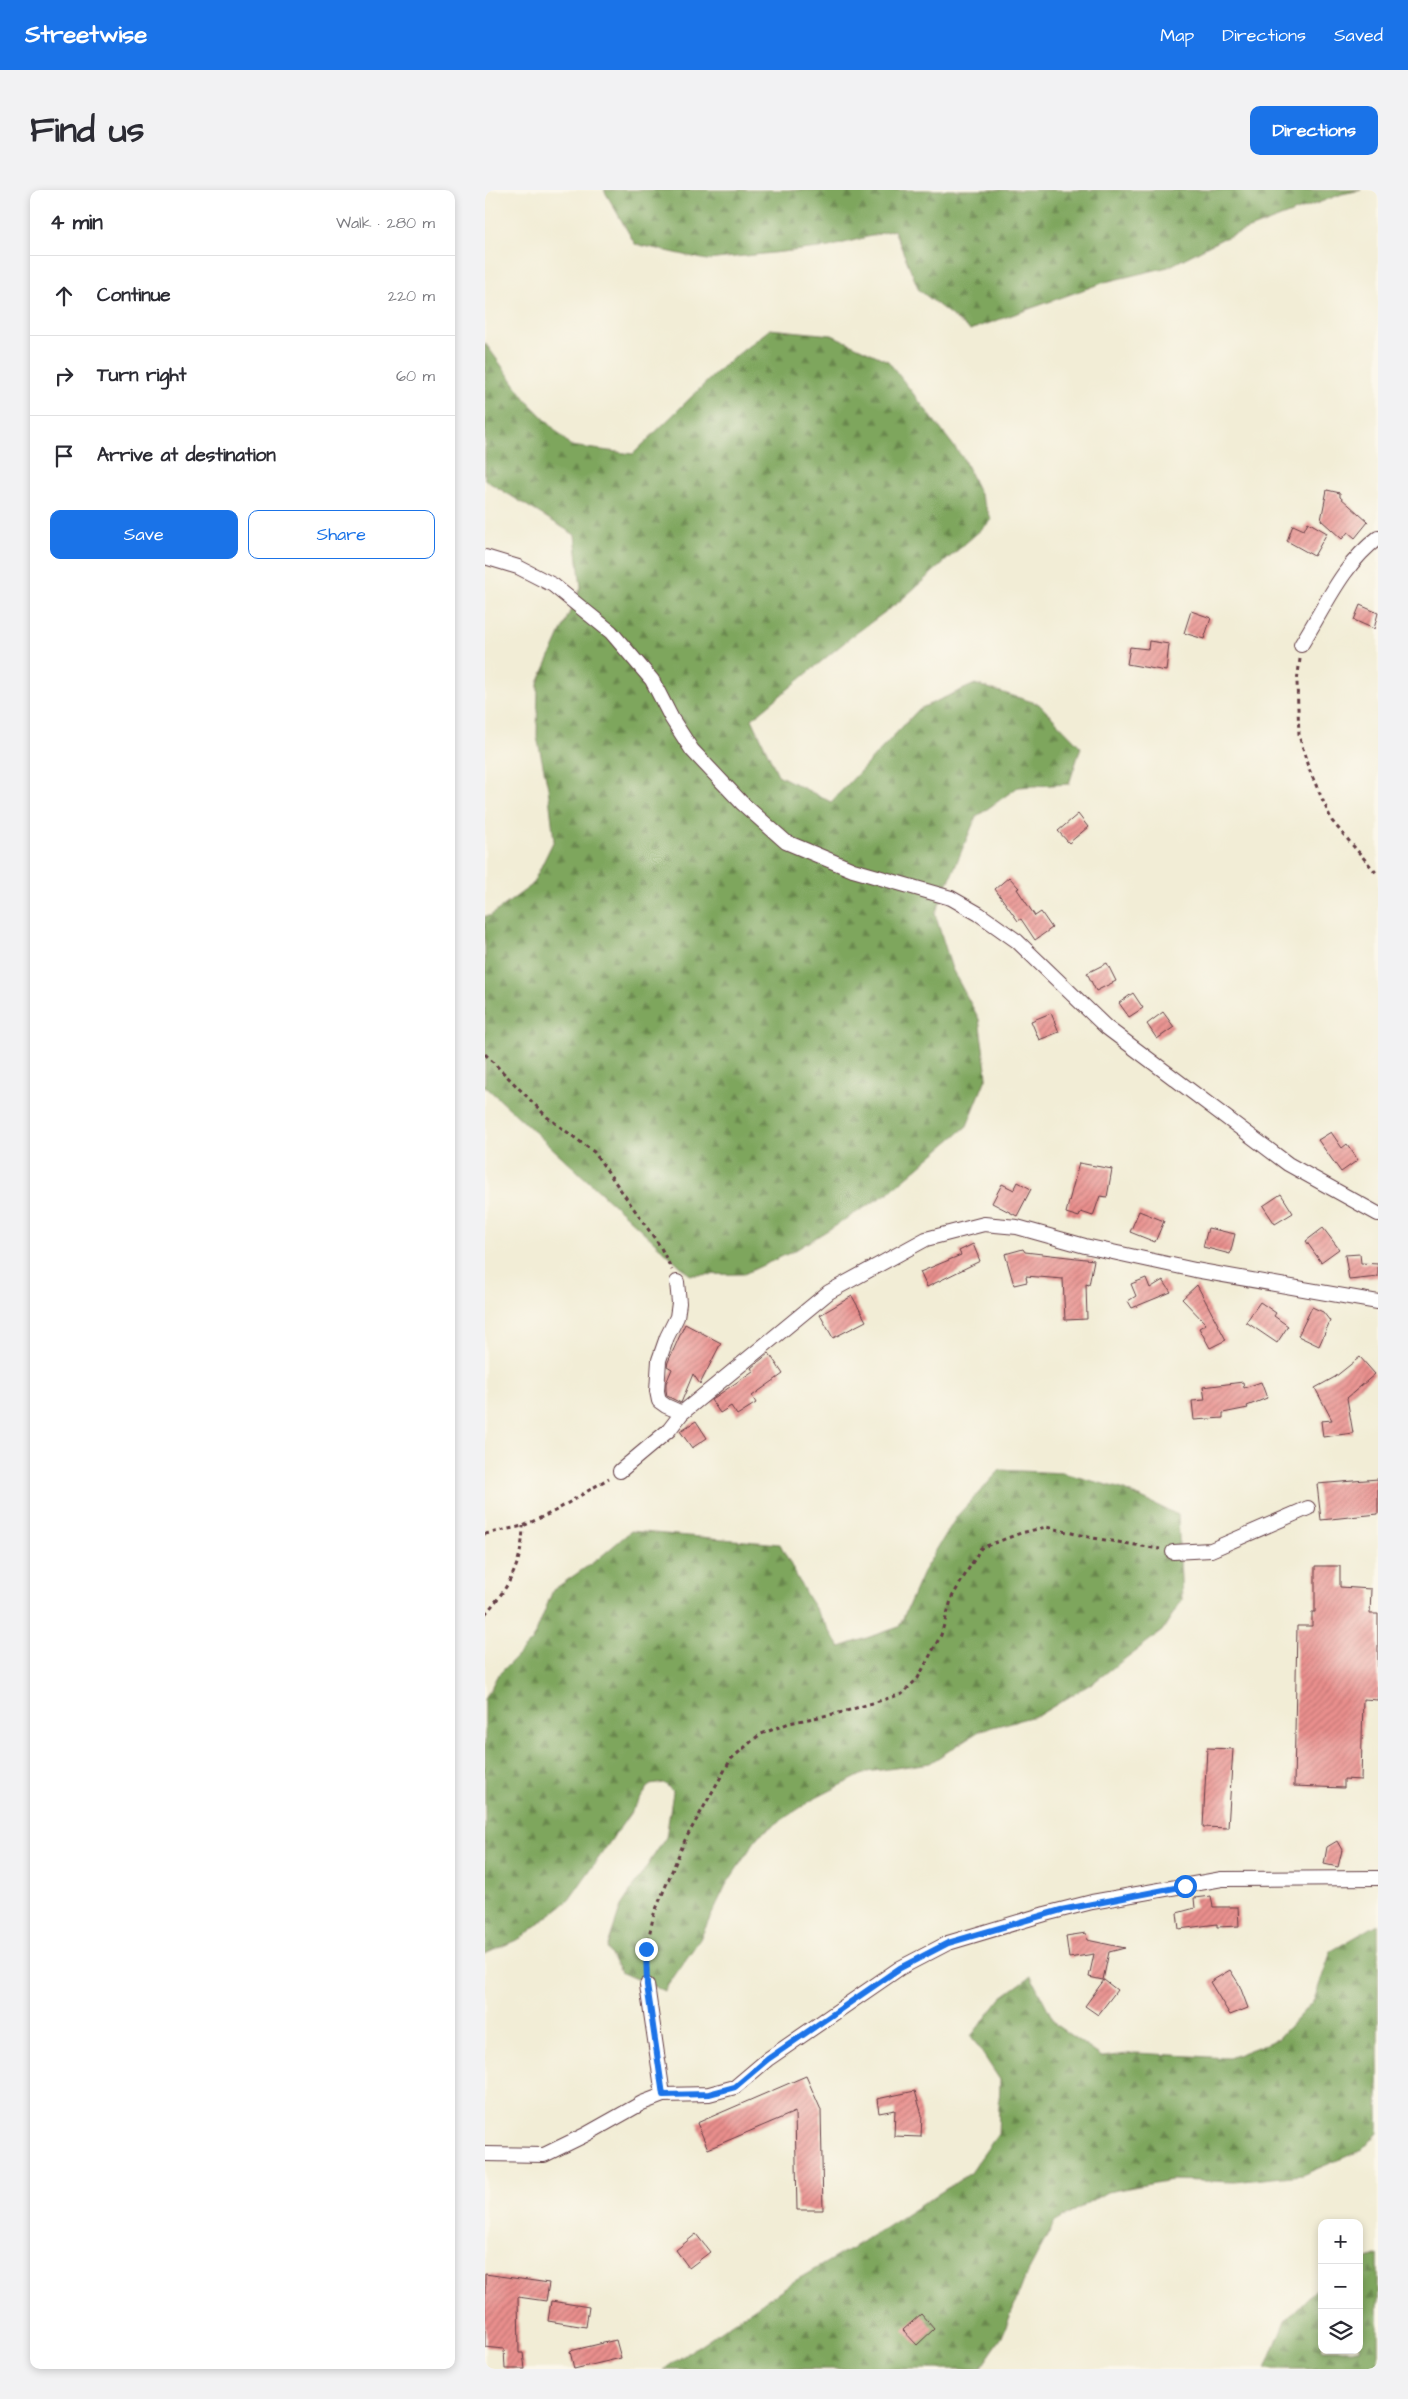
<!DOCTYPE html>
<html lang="en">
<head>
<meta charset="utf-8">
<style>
	body { margin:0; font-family:"Architects Daughter",sans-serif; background:#f2f2f3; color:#2b2b33 }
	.controls { position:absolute; right:15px; bottom:15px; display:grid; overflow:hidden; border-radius:10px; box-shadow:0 2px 8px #0003 }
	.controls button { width:45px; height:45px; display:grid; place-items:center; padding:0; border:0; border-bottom:1px solid #e1e1e2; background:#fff; color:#2b2b33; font:25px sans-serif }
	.stop { position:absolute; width:15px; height:15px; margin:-11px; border:4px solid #1a73e8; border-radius:50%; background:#fff }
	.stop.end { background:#1a73e8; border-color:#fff; box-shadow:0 1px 5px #0008 }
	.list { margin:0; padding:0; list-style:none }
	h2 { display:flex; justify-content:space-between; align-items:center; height:65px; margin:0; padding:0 20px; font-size:21px }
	h2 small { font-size:16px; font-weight:400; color:#7c7c81 }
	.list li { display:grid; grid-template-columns:32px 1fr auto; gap:15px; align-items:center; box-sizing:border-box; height:80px; padding:0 20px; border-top:1px solid #e1e1e2 }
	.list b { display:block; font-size:19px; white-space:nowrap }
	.list em { font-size:16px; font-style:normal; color:#7c7c81 }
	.actions { display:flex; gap:10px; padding:15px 20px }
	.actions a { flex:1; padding:11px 0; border:1px solid #1a73e8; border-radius:10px; text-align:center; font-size:18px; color:#1a73e8 }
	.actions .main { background:#1a73e8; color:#fff }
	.icon { flex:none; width:28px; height:28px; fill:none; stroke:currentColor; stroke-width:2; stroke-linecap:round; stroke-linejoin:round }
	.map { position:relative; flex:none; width:893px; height:2179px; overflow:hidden; border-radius:10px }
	header { display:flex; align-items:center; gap:30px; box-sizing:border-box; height:70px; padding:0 25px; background:#1a73e8; color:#fff }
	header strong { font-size:24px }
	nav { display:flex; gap:28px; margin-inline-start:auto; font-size:18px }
	.intro { display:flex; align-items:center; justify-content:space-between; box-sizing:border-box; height:120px; padding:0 30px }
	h1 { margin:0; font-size:35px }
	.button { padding:12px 22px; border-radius:10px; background:#1a73e8; color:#fff; font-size:18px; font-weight:700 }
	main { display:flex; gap:30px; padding:0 30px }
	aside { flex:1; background:#fff; border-radius:10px; box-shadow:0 2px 8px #0003 }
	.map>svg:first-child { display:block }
</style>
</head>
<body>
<header>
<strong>Streetwise</strong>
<nav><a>Map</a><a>Directions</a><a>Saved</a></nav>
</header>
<div class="intro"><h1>Find us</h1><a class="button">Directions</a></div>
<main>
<aside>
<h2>4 min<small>Walk · 280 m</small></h2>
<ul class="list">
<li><svg class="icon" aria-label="ahead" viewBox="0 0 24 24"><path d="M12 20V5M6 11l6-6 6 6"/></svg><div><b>Continue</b></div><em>220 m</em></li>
<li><svg class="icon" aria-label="right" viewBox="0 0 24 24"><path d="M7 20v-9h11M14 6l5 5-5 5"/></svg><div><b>Turn right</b></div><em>60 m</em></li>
<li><svg class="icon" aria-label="arrive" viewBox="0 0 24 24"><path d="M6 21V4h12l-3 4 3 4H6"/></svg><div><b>Arrive at destination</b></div></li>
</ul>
<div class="actions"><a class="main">Save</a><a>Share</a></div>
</aside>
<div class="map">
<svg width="893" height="2179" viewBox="0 0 893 2179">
	<defs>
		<pattern id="forest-firs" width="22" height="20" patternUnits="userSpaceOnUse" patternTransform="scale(1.25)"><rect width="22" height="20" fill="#7ea65d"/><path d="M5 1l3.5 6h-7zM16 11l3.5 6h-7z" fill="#69874d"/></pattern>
		<pattern id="building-hatch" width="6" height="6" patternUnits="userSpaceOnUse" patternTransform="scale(1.25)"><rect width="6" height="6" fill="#e98f8d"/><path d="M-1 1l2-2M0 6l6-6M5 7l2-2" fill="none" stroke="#bf7473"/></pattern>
	</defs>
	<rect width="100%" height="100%" fill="#fbf7ec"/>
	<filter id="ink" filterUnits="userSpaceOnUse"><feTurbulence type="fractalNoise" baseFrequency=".02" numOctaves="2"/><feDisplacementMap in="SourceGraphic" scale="10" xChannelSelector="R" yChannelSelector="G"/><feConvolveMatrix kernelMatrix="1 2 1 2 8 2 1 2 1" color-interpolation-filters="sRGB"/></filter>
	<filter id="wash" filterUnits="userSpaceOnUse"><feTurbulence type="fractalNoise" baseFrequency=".0096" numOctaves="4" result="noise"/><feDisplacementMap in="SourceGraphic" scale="20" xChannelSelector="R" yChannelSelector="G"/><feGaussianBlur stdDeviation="1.12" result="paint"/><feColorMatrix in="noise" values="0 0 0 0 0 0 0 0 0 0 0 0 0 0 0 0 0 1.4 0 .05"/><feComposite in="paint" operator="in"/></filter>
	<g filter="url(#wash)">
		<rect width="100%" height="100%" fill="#f2edd6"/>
		<path fill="url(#forest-firs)" stroke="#646244" d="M 119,0 L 876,0 L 857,4 L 737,49 L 683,77 L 620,92 L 485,140 L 434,100 L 409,40 L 344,57 L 222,70 L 150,54 Z
			M 285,139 L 347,145 L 403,171 L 478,268 L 507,330 L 415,411 L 366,447 L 267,529 L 293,585 L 346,612 L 434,519 L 490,494 L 554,514 L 596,557 L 584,594 L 533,597 L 491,627 L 450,724 L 467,779 L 494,829 L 502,886 L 482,936 L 403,1003 L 309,1061 L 259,1084 L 205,1085 L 0,896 L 0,726 L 5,726 L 47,695 L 69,650 L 63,598 L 52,547 L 53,493 L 96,397 L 90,345 L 0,290 L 0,153 L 43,212 L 86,256 L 148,264 L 237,177 Z
			M 515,1280 L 578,1283 L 637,1299 L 693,1325 L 697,1410 L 677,1441 L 609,1492 L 554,1525 L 496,1540 L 445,1573 L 382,1582 L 327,1610 L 274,1645 L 241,1695 L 215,1749 L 179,1801 L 135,1782 L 122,1758 L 136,1716 L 181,1647 L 188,1602 L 179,1593 L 165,1595 L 84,1710 L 36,1748 L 0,1764 L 0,1510 L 12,1486 L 48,1450 L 68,1400 L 113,1369 L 146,1341 L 295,1354 L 322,1406 L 355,1457 L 414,1437 L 439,1380 L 472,1326 Z
			M 893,1734 L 893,1943 L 877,1960 L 817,1985 L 749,1992 L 686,1990 L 622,2002 L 569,2033 L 540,2088 L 517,2147 L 495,2179 L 179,2179 L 308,2092 L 397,2040 L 484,1984 L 513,1944 L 515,1890 L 486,1846 L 517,1807 L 546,1786 L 571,1835 L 617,1867 L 651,1863 L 744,1868 L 793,1849 L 829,1810 L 846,1761 Z
			M 893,2065 L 893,2179 L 781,2179 L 800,2131 L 837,2093 L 837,2160 L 874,2160 L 874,2072 Z"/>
		<g id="blocks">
			<path fill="url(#building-hatch)" d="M 842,300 L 855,303 L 855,307 L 883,332 L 870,348 L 863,342 L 857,349 L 836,330 Z
				M 823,332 L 842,343 L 829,366 L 802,351 L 808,335 L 819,340 Z
				M 875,415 L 893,423 L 889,439 L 869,430 Z
				M 706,421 L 726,428 L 719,449 L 699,443 Z
				M 664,451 L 684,454 L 681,481 L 642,474 L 645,457 L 663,459 Z
				M 593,624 L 603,637 L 584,653 L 573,641 Z
				M 524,687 L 534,698 L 532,699 L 550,726 L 556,722 L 567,738 L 550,750 L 536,729 L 533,731 L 510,699 Z
				M 622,773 L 631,791 L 611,801 L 602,783 Z
				M 648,803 L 658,818 L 644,827 L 634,813 Z
				M 678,822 L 689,837 L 672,849 L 662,834 Z
				M 566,823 L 574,842 L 554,850 L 546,831 Z
				M 846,942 L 857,958 L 862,954 L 873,970 L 856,982 L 833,950 Z
				M 594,973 L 627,979 L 622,1007 L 615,1006 L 608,1026 L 596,1022 L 594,1027 L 581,1023 Z
				M 533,992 L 546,999 L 532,1026 L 507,1013 L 517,994 L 529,1000 Z
				M 796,1004 L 808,1023 L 790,1034 L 778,1016 Z
				M 654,1021 L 679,1031 L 670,1052 L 645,1042 Z
				M 723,1038 L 750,1044 L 745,1064 L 718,1057 Z
				M 838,1038 L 854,1059 L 836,1072 L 821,1051 Z
				M 488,1054 L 495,1071 L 442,1097 L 435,1082 L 476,1065 L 474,1061 Z
				M 538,1059 L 540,1062 L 609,1070 L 604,1095 L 601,1094 L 602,1129 L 580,1130 L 578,1089 L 541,1086 L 542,1092 L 529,1095 L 520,1064 Z
				M 875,1064 L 876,1073 L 893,1074 L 893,1087 L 864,1090 L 860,1065 Z
				M 661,1088 L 665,1098 L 678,1090 L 686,1102 L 647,1118 L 643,1111 L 651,1106 L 646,1094 Z
				M 712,1095 L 741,1150 L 725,1158 L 714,1138 L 721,1134 L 697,1109 Z
				M 367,1106 L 381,1131 L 348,1148 L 335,1125 Z
				M 775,1112 L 791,1123 L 789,1126 L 803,1136 L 792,1153 L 761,1132 Z
				M 827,1117 L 838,1122 L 845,1131 L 834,1156 L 813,1146 Z
				M 200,1134 L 236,1153 L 215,1194 L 208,1184 L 196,1213 L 182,1206 L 181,1200 L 181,1193 L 187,1179 L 182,1176 L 183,1172 Z
				M 284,1163 L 298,1184 L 267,1206 L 271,1213 L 252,1225 L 246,1216 L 235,1223 L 226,1210 L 268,1181 L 266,1178 Z
				M 875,1167 L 890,1184 L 862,1208 L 868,1243 L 838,1247 L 836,1231 L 847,1230 L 830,1198 L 850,1187 Z
				M 758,1192 L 759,1198 L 776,1192 L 782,1208 L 762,1216 L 763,1218 L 738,1223 L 738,1228 L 709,1230 L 707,1211 L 720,1210 L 718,1197 Z
				M 211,1231 L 222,1248 L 207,1258 L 195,1241 Z
				M 893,1289 L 893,1324 L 836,1330 L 832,1294 Z
				M 830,1376 L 855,1376 L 855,1397 L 886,1399 L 885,1424 L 893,1424 L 893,1510 L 878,1509 L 876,1590 L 859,1589 L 859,1598 L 809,1596 L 812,1436 L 827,1436 L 827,1422 L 830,1422 Z
				M 722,1558 L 748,1559 L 743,1638 L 718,1637 Z
				M 852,1651 L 857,1660 L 853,1677 L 839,1674 L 842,1657 Z
				M 726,1706 L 728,1717 L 753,1717 L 754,1736 L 732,1737 L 732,1734 L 694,1739 L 692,1723 L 710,1718 L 709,1708 Z
				M 601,1743 L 602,1750 L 640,1758 L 624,1762 L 618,1790 L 604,1787 L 609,1764 L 584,1768 L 581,1746 Z
				M 745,1780 L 754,1794 L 763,1818 L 745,1825 L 725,1792 Z
				M 619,1790 L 632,1800 L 613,1825 L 600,1816 Z
				M 321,1886 L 336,1920 L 338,2020 L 312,2020 L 310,1922 L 223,1959 L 212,1933 Z
				M 430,1901 L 437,1925 L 436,1947 L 409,1946 L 410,1920 L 394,1923 L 392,1909 Z
				M 211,2044 L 225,2062 L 204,2078 L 191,2060 Z
				M 0,2084 L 64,2093 L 61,2111 L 33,2107 L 34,2163 L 38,2163 L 40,2179 L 20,2179 L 19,2159 L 0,2157 Z
				M 66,2111 L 104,2117 L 101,2137 L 63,2131 Z
				M 436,2124 L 449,2139 L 432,2155 L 418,2140 Z
				M 131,2150 L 136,2168 L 89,2179 L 85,2161 Z"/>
		</g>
	</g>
	<g filter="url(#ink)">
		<use href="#blocks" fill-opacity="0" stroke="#633e45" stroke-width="1"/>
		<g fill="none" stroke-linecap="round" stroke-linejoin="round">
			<g stroke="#633e45" stroke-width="16">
				<path id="street" d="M 0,367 L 33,377 L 68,395 L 126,442 L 167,490 L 187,529 L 207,560 L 257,613 L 301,652 L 368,680 L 466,708 L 494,724 L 532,751 L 621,837 L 803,974 L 893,1024
					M 816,455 C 840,417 857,375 893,348
					M 192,1092 L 194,1113 L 192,1127 L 182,1147 L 174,1170 L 172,1201 L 174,1211 L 181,1216 L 197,1223
					M 135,1281 L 184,1240 L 197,1223 L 344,1102 L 441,1049 L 499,1034 L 532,1037 L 600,1056 L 710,1080 L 893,1112
					M 688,1362 L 726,1360 L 823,1318
					M 162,1795 L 178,1905
					M 0,1964 L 59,1965 L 100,1945 L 157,1913 L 178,1905 L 224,1904 L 250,1897 L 283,1869 L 415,1778 L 463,1753 L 560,1724 L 607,1712 L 737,1689 L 893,1688"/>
			</g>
			<path stroke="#633e45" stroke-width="3" stroke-dasharray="4 4" stroke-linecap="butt" d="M 815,469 L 812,492 L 814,545 L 823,577 L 847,631 L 893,685
				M 0,864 L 62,927 L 109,962 L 175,1056 L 187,1080
				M 0,1344 L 38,1336 L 70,1321 L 124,1288
				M 0,1424 C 25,1396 37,1374 38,1336
				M 162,1782 L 161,1759 L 169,1724 L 200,1650 L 246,1569 L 274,1545 L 304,1533 L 358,1522 L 417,1504 L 433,1488 L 456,1445 L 467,1407 L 496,1358 L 536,1343 L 561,1337 L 608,1348 L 675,1359"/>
			<use href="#street" stroke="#fff" stroke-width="14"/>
		</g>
	</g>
	<g fill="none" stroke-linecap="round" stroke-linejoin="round" filter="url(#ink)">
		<path stroke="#1a73e8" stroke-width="6" d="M 161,1759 L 162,1795 L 178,1905 L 224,1904 L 250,1897 L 283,1869 L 415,1778 L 463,1753 L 576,1720 L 700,1696"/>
	</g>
</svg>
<div class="controls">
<button>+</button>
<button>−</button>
<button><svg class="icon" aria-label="layers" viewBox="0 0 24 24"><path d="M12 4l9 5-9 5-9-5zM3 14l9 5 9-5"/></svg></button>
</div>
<div class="stop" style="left:700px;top:1696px"></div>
<div class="stop end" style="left:161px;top:1759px"></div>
</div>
</main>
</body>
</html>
